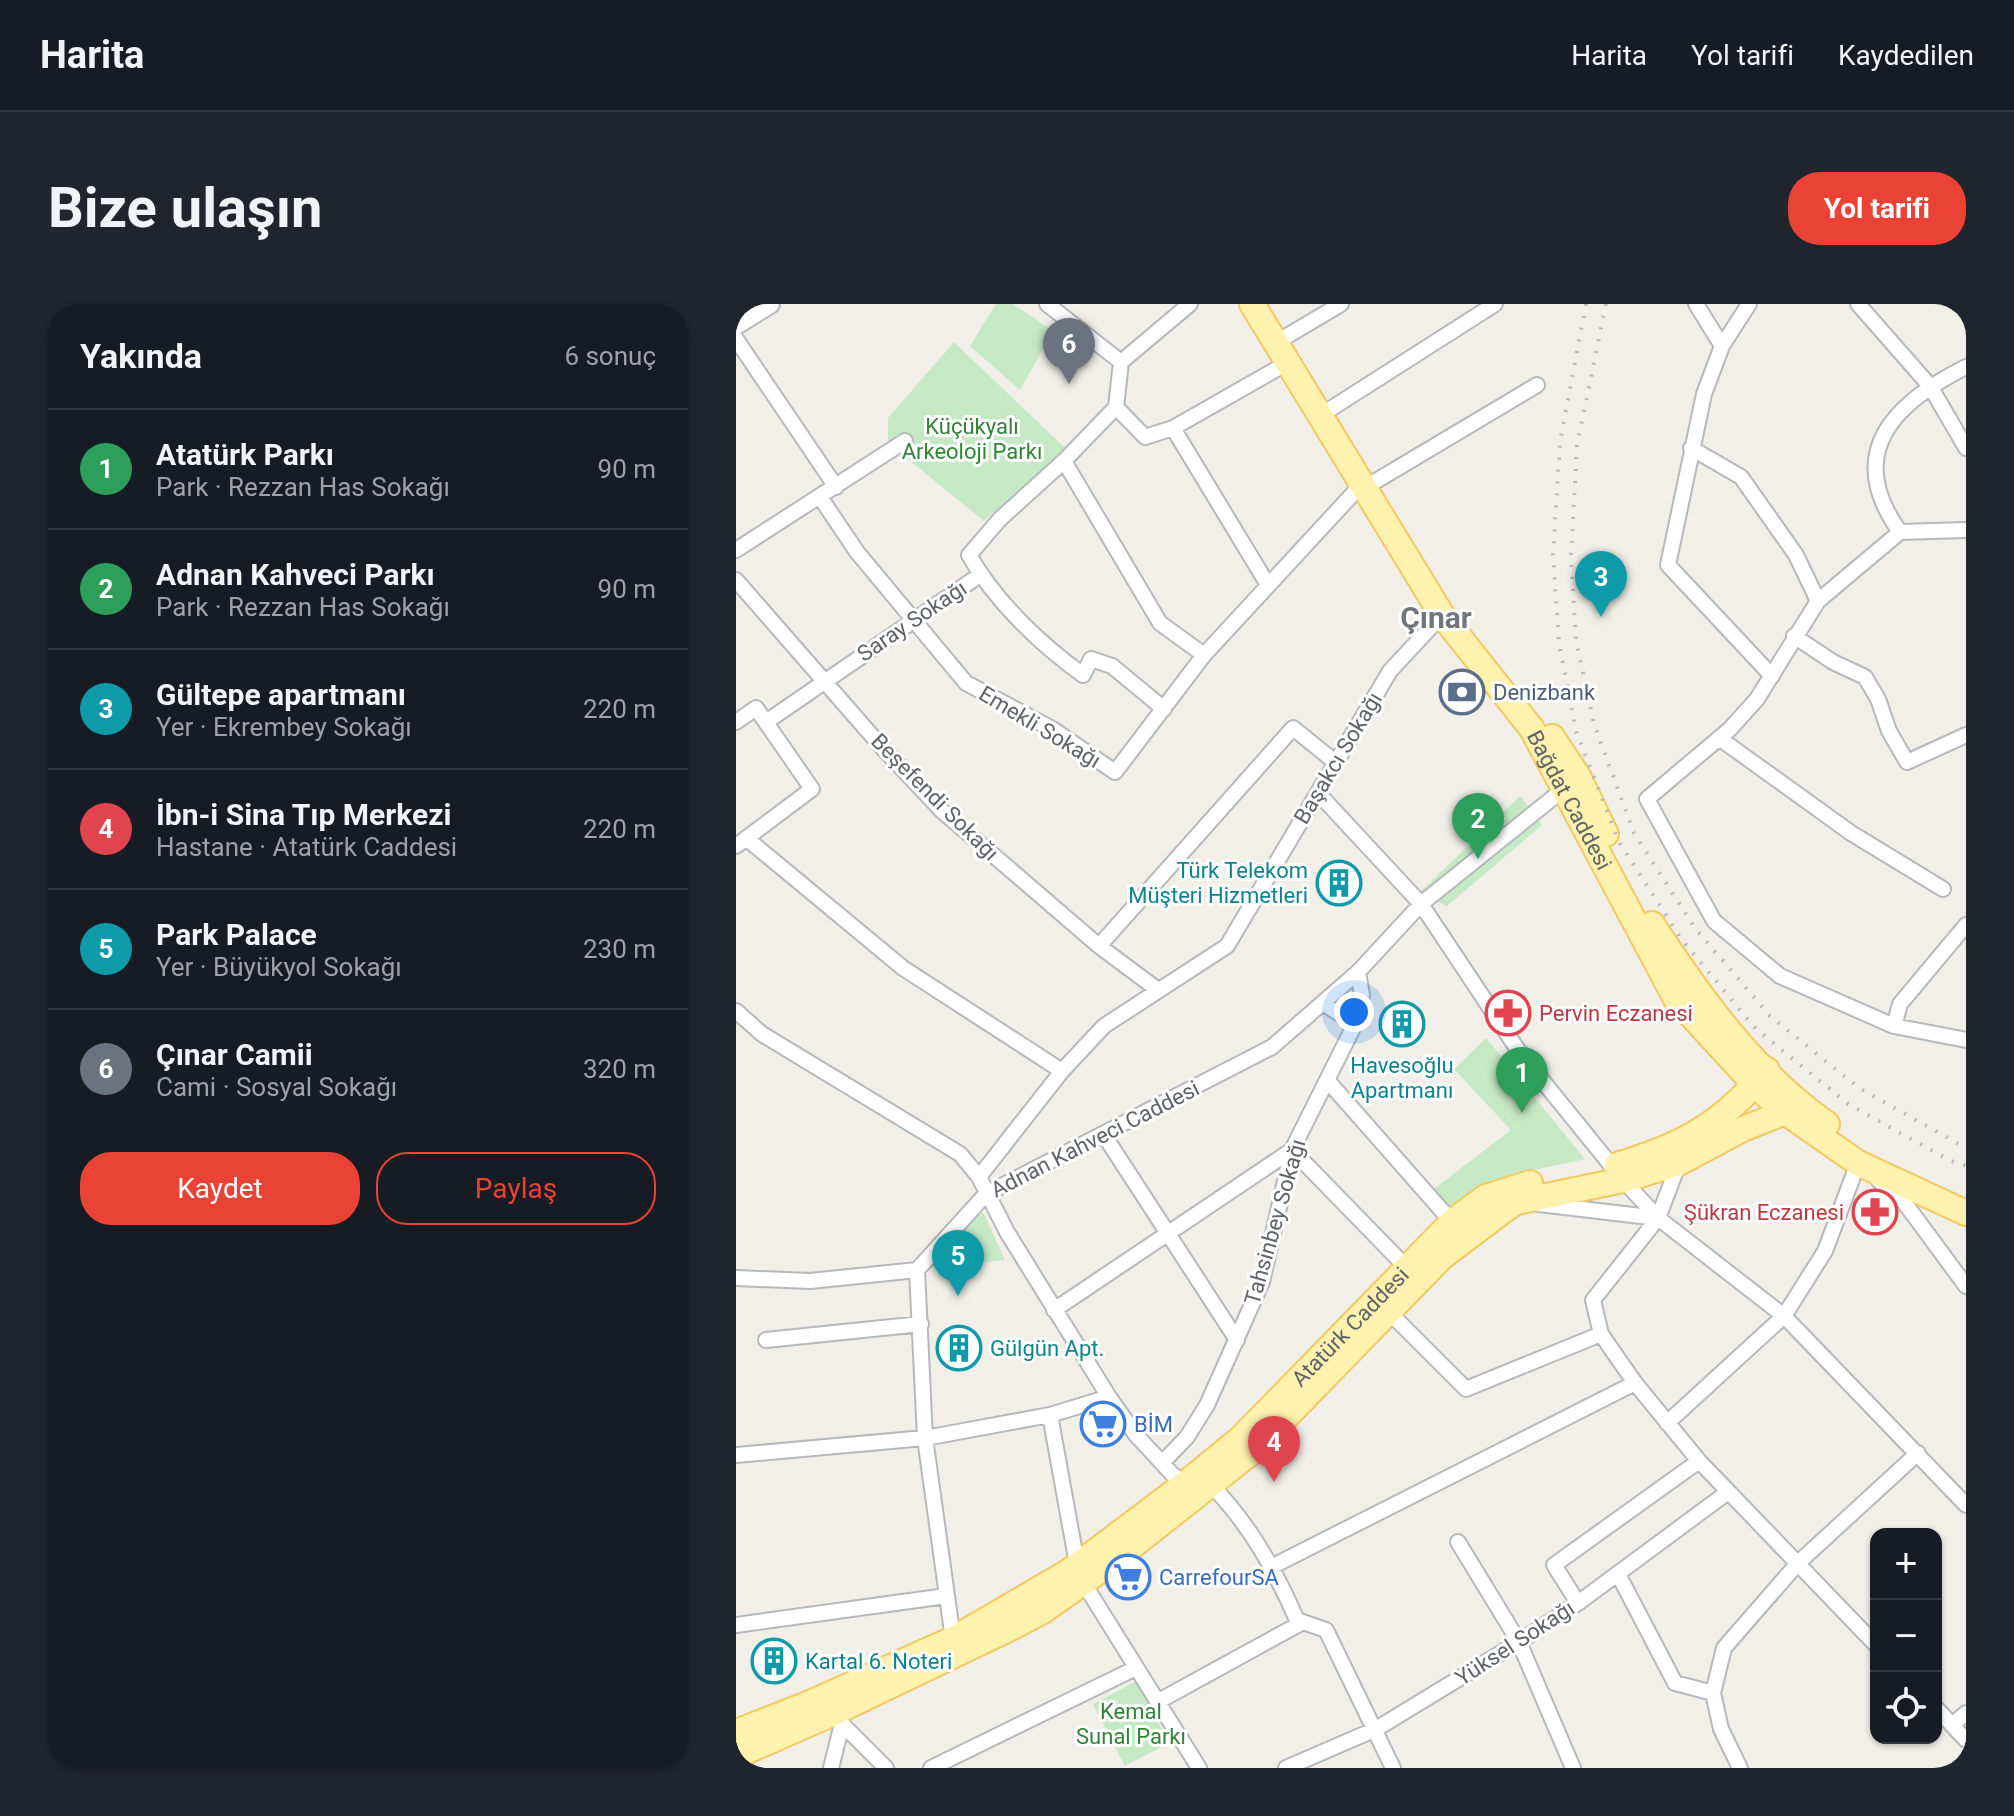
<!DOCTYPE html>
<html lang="tr">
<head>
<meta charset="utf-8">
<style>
	body { margin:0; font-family:Roboto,sans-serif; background:#20242c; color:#f1f3f6 }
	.controls { position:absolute; right:24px; bottom:24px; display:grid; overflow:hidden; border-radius:16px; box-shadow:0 2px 6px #0004 }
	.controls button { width:72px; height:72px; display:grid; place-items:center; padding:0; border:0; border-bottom:2px solid #363941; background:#171b24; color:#f1f3f6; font:40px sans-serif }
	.you { position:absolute; left:618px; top:708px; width:28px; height:28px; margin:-20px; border:6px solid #fff; border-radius:50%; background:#1a73e8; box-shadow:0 0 0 12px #1a73e833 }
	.badge { display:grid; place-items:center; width:52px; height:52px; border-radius:50%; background:#ea4335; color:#fff; font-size:26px; font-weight:700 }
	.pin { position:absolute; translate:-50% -66px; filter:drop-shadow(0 2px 4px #0008) }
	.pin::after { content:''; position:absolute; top:42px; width:28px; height:24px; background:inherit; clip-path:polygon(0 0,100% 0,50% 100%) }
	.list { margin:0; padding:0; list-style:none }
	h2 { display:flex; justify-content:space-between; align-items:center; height:104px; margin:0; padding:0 32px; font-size:34px }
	h2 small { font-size:26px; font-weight:400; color:#9ea1a6 }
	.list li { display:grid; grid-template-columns:52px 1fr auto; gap:24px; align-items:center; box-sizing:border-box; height:120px; padding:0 32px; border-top:2px solid #363941 }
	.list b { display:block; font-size:30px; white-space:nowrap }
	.list p { margin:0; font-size:26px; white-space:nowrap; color:#9ea1a6 }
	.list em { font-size:26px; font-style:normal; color:#9ea1a6 }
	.actions { display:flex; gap:16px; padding:24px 32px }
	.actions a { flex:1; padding:18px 0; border:2px solid #ea4335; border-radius:32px; text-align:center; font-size:28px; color:#ea4335 }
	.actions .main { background:#ea4335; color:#fff }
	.icon { flex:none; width:44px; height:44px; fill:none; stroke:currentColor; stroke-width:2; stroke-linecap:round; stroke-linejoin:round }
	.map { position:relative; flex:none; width:1230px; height:1464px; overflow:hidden; border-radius:32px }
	header { display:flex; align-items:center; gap:48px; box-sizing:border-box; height:112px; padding:0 40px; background:#171b24; border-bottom:2px solid #363941 }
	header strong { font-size:38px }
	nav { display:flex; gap:44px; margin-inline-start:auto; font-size:28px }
	.intro { display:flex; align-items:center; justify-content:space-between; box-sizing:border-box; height:192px; padding:0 48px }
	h1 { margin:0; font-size:56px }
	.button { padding:20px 36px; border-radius:32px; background:#ea4335; color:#fff; font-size:28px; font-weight:700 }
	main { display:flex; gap:48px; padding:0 48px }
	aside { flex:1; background:#171b24; border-radius:32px; box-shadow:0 2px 6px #0004 }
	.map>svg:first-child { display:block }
</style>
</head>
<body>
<header>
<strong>Harita</strong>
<nav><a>Harita</a><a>Yol tarifi</a><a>Kaydedilen</a></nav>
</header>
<div class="intro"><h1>Bize ulaşın</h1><a class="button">Yol tarifi</a></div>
<main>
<aside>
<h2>Yakında<small>6 sonuç</small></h2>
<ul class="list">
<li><span class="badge" style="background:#2e9e5b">1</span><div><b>Atatürk Parkı</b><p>Park · Rezzan Has Sokağı</p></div><em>90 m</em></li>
<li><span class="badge" style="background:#2e9e5b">2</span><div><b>Adnan Kahveci Parkı</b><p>Park · Rezzan Has Sokağı</p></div><em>90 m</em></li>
<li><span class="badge" style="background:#0f9aa8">3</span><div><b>Gültepe apartmanı</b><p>Yer · Ekrembey Sokağı</p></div><em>220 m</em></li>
<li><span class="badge" style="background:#e0444e">4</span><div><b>İbn-i Sina Tıp Merkezi</b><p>Hastane · Atatürk Caddesi</p></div><em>220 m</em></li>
<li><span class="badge" style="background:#0f9aa8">5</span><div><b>Park Palace</b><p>Yer · Büyükyol Sokağı</p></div><em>230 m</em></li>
<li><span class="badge" style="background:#6b7280">6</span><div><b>Çınar Camii</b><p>Cami · Sosyal Sokağı</p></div><em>320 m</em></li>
</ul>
<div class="actions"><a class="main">Kaydet</a><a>Paylaş</a></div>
</aside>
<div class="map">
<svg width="1230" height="1464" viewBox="0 0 1230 1464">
	<rect width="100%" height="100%" fill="#f1efe8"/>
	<path fill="#c5e8c5" d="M 260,0 L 277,0 L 317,27 L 284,86 L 234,42 Z
		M 218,38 L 329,144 L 248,217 L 152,139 L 152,114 Z
		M 784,492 L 806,521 L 711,602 L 683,589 Z
		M 750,734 L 849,855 L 775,871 L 748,883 L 713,905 L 694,888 L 775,826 L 718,765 Z
		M 247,908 L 269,956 L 190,964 Z
		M 401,1377 L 433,1439 L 389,1462 L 357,1400 Z"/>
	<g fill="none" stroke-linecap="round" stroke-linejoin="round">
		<g stroke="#b5b8bc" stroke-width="18">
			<path id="minor" d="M 311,0 L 385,58
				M 960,0 L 986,42
				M 1013,0 L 986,42 L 968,90 L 932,261 L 1036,372
				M 1122,0 L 1194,82 L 1230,144
				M 551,32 L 605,0
				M 0,35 L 100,183
				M 380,103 L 409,133 L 437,124 L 532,281
				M 596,104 L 759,0
				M 437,124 L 553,58
				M 955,144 L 1005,173 L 1060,251 L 1082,297
				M 328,157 L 424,319 L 468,351
				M 640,177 L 801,81
				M 84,193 L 121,248 L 230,379 L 318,426 L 379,468 L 468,351 L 626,180
				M 1164,228 L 1082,297 L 1021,395 L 994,425 L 911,495 L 978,617 L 1044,672 L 1158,722 L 1230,736
				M 1164,228 C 1107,149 1158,99 1230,63
				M 1164,228 L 1230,226
				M 0,246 L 169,137
				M 0,276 L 144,441 L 206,507 L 363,642 L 422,686
				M 1058,332 L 1097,358 L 1129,373 L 1142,395 L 1153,427 L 1171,458 L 1230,431
				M 428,405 L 376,362 L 355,355 L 347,371 C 304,340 259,297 233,251 L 264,215 L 328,157 L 380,103 L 385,58 L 454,0
				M 0,418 L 20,404 L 76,485 L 0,542
				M 30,418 L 244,271
				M 983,434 L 1115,529 L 1207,585
				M 582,489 L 685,600 L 784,749 L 887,876 L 922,914 L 1048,1012 L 1230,1201
				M 10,534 L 167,664 L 326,767
				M 363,642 L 557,424 L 599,458
				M 587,699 L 619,720
				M 0,707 L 26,730 L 224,850 L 243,873 L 271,928 L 373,1093 L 400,1131 L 437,1171 L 450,1179
				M 1158,722 L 1164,700 L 1230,621
				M 591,776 L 716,918
				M 368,831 L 501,1036
				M 243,873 L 326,767 L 368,722 L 491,642 L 654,367 L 706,311
				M 1142,876 L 1168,898 L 1230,982
				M 803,900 L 922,914
				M 181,966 L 189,1134 L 217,1335
				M 0,974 L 74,977 L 181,966 L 250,890 L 536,743 L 622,668 L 685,600 L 829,484
				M 318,1006 L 556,846 L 670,963
				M 652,1007 L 730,1085 L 865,1030 L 857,996 L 922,914 L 943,859
				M 865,1030 L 899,1079 L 963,1157 L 1140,1341
				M 30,1036 L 185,1020
				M 314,1111 L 341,1260
				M 931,1119 L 1048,1012 L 1089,947 L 1122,859 L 1126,863
				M 0,1151 L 189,1134 L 314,1111 L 373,1093
				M 427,1158 L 451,1133 L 471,1101 L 526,978 L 556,846 L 619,720 L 626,691 L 622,668
				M 474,1180 C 513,1219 539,1266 561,1316 L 590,1326 L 657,1464
				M 722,1238 L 783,1338 L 837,1464
				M 537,1262 L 899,1079
				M 882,1270 L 939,1379 L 977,1389
				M 347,1278 L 463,1464
				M 842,1299 L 818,1261 L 963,1157
				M 0,1321 L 210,1292
				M 421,1398 L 567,1318
				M 1200,1404 L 1230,1436
				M 100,1408 L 106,1420 L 150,1464
				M 1216,1421 L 1230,1409
				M 95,1464 L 106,1420
				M 195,1464 L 400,1364
				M 550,1464 L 640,1425 L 783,1338 L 842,1299 L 992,1188
				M 1004,1464 L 985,1425 L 977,1389 L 988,1344 L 1062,1259 L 1182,1149"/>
		</g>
		<g stroke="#b5b8bc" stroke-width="22">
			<path id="tertiary" d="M 0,21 L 34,0"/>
		</g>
		<g stroke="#f2c960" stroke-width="28">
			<g id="primary">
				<path id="s1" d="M 516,0 L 706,311 L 796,425 L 940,695 L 1019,781 L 1049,808 L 1122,859 L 1230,909"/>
				<path d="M 816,433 L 842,472 L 870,530"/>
				<path d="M 916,620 C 964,693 1018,769 1091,820"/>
				<path d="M 881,861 C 948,841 986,820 1031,766"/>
				<path id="s2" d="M 0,1428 L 74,1399 L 217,1335 L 332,1268 L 450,1179 L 505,1134 L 716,918 L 750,893 L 794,879"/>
				<path d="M 0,1452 L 100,1408 L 279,1322 L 307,1307 L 376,1258 L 517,1147 L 706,953 L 775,901 L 781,898 L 887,876 L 943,859 L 1007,825 L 1049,808"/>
			</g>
		</g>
		<use href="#minor" stroke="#fff" stroke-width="14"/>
		<use href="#tertiary" stroke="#fff" stroke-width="18"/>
		<use href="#primary" stroke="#fff2af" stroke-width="24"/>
		<path stroke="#b6b7b8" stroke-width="4" stroke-dasharray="2 10" stroke-linecap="butt" d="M 850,0 L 824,138 L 817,251 L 823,339 L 840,427 L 883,538 L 946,636 L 1020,725 L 1112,800 L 1215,857 L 1230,862
			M 870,0 L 841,141 L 835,253 L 840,337 L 858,420 L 898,529 L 959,624 L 1034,712 L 1123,784 L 1230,844"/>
	</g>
	<defs>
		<g id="bank-ring" transform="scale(2.3)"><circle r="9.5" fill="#fff" stroke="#5c6f8a" stroke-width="1.5"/><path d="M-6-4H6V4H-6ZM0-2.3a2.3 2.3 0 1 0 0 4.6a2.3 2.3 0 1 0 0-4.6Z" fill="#5c6f8a"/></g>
		<g id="building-ring" transform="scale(2.3)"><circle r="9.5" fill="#fff" stroke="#0f9aa8" stroke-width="1.5"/><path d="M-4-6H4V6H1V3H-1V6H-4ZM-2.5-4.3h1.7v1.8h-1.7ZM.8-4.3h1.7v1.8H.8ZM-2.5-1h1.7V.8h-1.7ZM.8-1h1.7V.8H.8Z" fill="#0f9aa8"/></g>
		<g id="pharmacy-ring" transform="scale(2.3)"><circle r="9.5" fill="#fff" stroke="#e0444e" stroke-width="1.5"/><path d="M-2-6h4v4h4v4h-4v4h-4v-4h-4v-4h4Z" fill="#e0444e"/></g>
		<g id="supermarket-ring" transform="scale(2.3)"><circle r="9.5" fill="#fff" stroke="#3f7fe0" stroke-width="1.5"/><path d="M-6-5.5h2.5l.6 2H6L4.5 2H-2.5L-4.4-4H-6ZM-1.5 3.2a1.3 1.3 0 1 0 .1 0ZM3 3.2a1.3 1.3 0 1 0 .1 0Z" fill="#3f7fe0"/></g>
	</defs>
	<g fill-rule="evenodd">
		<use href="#bank-ring" x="726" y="388"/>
		<use href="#building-ring" x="603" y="579"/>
		<use href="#pharmacy-ring" x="772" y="709"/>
		<use href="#building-ring" x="666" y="720"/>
		<use href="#pharmacy-ring" x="1139" y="908"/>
		<use href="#building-ring" x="223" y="1044"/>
		<use href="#supermarket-ring" x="367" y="1120"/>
		<use href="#supermarket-ring" x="392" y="1273"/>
		<use href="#building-ring" x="38" y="1357"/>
	</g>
	<g text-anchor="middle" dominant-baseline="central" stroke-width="6" stroke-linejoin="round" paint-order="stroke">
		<g font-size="22" fill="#348238" stroke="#fff">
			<text x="236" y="122">Küçükyalı<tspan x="236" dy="25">Arkeoloji Parkı</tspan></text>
			<text x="395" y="1407">Kemal<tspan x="395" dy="25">Sunal Parkı</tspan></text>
		</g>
		<g font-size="22" fill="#5f6368" stroke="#fff">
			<text transform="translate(176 317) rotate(-34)">Saray Sokağı</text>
			<text transform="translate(304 423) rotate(31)">Emekli Sokağı</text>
			<text transform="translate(602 454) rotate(-59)">Başakcı Sokağı</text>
			<text transform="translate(199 493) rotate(45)">Beşefendi Sokağı</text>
			<text stroke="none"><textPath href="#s1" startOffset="590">Bağdat Caddesi</textPath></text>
			<text transform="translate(359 835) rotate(-27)">Adnan Kahveci Caddesi</text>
			<text transform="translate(539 918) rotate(-74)">Tahsinbey Sokağı</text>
			<text stroke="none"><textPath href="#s2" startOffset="744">Atatürk Caddesi</textPath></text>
			<text transform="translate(779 1339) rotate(-33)">Yüksel Sokağı</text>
		</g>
		<g font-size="22" fill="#4e5e75" stroke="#fff" text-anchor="start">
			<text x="757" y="388">Denizbank</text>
		</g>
		<g font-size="22" fill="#0d838f" stroke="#fff" text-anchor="start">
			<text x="572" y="566" text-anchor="end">Türk Telekom<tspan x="572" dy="25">Müşteri Hizmetleri</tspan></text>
			<text x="666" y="761" text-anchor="middle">Havesoğlu<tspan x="666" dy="25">Apartmanı</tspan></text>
			<text x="254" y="1044">Gülgün Apt.</text>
			<text x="69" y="1357">Kartal 6. Noteri</text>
		</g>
		<g font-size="22" fill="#be3a42" stroke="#fff" text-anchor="start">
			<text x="803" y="709">Pervin Eczanesi</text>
			<text x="1108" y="908" text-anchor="end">Şükran Eczanesi</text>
		</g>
		<g font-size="22" fill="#366cbe" stroke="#fff" text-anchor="start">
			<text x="398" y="1120">BİM</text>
			<text x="423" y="1273">CarrefourSA</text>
		</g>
		<g font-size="30" font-weight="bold" fill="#70757a" stroke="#fff">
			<text x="700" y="313">Çınar</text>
		</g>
	</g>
</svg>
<div class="controls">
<button>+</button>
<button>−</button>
<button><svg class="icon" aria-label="locate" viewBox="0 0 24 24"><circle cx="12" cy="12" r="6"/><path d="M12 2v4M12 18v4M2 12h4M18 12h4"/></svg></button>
</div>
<div class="you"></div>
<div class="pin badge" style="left:786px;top:809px;background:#2e9e5b">1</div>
<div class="pin badge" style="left:742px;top:555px;background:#2e9e5b">2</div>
<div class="pin badge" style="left:865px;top:313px;background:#0f9aa8">3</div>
<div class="pin badge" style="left:538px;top:1178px;background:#e0444e">4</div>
<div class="pin badge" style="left:222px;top:992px;background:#0f9aa8">5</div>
<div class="pin badge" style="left:333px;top:80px;background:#6b7280">6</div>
</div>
</main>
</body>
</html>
